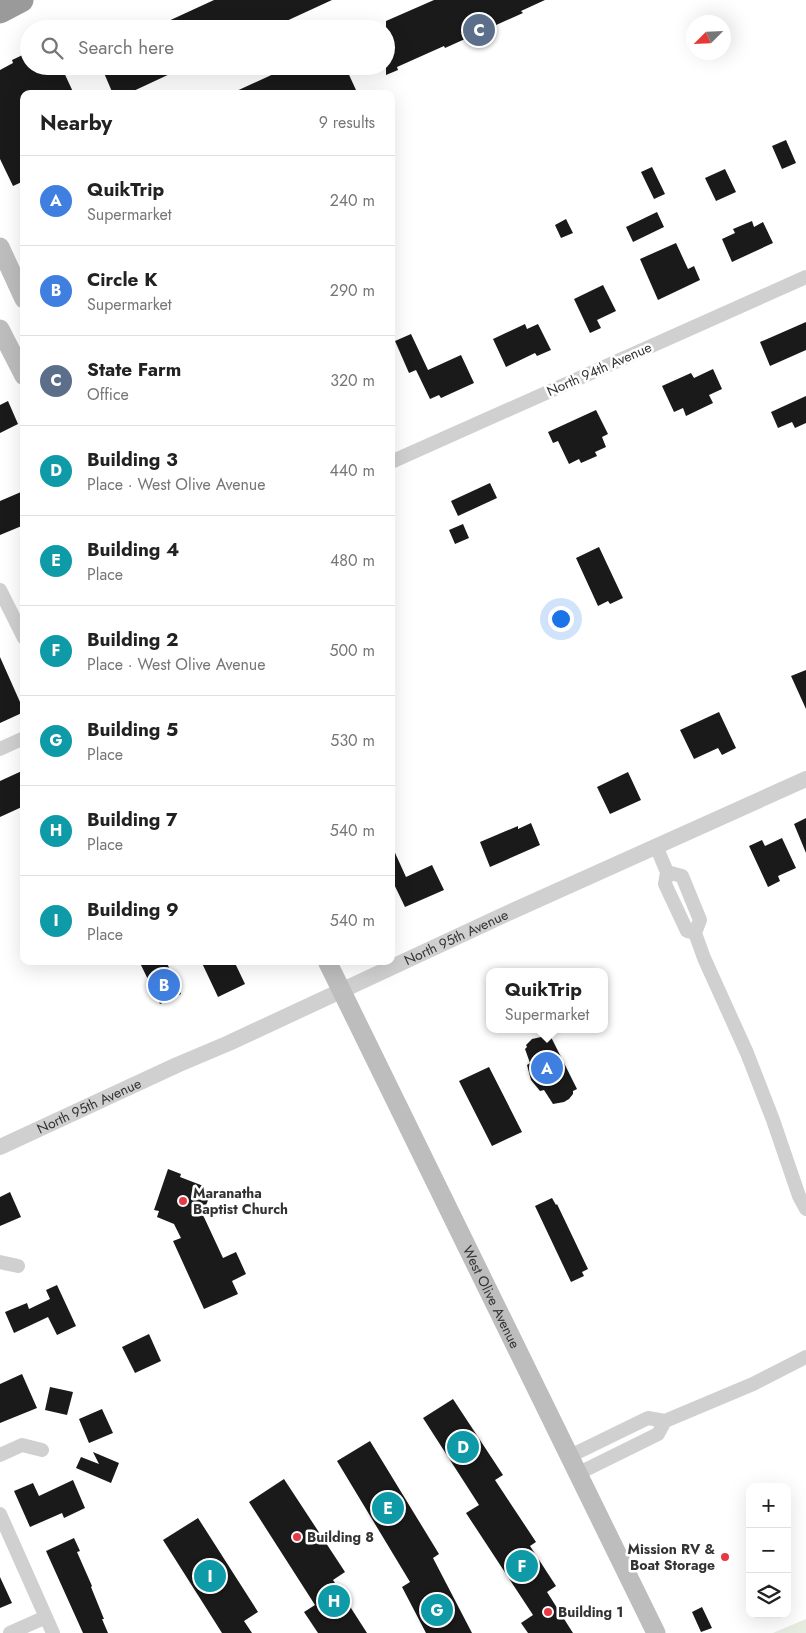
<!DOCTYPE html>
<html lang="en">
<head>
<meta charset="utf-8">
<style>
	body { margin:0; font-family:Jost,sans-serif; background:#f6f6f6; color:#222 }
	.controls { position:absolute; right:15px; bottom:15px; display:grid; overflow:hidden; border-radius:10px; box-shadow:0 5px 20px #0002 }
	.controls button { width:45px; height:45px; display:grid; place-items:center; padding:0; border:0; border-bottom:1px solid #e0e0e0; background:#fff; color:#222; font:25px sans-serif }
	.compass { position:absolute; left:686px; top:15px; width:45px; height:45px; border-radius:50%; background:#fff; box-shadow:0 5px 20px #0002; rotate:246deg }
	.you { position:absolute; left:560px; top:618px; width:18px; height:18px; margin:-12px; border:4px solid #fff; border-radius:50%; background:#1a73e8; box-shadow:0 0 0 8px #1a73e833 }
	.badge { display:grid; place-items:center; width:32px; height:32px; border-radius:50%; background:#db2777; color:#fff; font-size:16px; font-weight:700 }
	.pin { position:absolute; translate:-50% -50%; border:2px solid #fff; box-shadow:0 1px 5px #0006 }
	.popup { position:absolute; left:486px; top:968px; width:122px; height:65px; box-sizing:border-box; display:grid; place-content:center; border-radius:10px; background:#fff; filter:drop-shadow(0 1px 4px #0005); font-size:16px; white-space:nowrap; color:#767676 }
	.popup b { font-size:19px; color:#222 }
	.popup::after { content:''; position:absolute; left:50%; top:100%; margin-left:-10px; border:10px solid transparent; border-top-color:#fff }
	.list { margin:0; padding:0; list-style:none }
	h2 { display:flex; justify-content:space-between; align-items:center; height:65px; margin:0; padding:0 20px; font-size:21px }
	h2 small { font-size:16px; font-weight:400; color:#767676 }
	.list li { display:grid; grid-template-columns:32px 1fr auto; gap:15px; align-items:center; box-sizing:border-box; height:90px; padding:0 20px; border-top:1px solid #e0e0e0 }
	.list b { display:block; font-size:19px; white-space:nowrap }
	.list p { margin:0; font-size:16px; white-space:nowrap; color:#767676 }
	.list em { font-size:16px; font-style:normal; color:#767676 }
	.icon { flex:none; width:28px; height:28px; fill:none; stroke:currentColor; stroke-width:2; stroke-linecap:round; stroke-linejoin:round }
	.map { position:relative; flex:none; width:806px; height:1633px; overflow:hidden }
	.search { position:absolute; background:#fff; box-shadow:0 5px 20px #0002; left:20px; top:20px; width:375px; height:55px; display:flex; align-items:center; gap:12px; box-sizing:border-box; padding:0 18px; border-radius:28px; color:#767676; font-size:19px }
	.panel { position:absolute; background:#fff; box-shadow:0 5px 20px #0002; left:20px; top:90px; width:375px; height:875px; border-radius:10px }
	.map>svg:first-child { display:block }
</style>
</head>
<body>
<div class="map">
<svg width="806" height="1633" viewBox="0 0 806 1633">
	<rect width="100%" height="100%" fill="#fff"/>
	<path fill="#e6ecdf" d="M 806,1619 L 806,1633 L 773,1633 Z"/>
	<path fill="#1a1a1a" d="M 214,0 L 332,0 L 269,29 L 151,29 Z
		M 434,0 L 545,0 L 521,11 L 523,13 L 445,48 L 444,46 L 397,67 L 398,70 L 386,75 L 386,21 Z
		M 29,52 L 29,66 L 61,66 L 74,94 L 24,94 L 24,181 L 13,186 L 0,159 L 0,70 L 13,63 L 12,60 Z
		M 101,66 L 187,66 L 127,94 L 113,94 Z
		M 291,66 L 345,66 L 356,90 L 348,94 L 230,94 Z
		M 786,140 L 796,163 L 782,169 L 772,146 Z
		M 652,167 L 665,194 L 654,199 L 641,172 Z
		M 725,169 L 736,192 L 716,201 L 705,178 Z
		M 657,212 L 664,227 L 633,242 L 626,227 Z
		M 566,219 L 573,233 L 561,238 L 555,225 Z
		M 752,221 L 754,227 L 763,222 L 773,243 L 732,262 L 722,239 L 735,233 L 733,229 Z
		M 676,243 L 688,269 L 694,266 L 700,280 L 658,300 L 640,259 Z
		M 603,285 L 616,311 L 597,320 L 601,328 L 590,333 L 574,299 Z
		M 806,322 L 806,350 L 770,366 L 760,342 Z
		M 525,324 L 527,329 L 538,324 L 551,350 L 537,356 L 535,353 L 506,367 L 493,339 Z
		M 411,334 L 428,370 L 461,355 L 474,383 L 441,398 L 439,395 L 430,399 L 416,370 L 409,373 L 395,341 Z
		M 713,369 L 722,389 L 709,395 L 713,403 L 686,416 L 683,408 L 674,412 L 662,386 L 691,373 L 694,378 Z
		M 806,396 L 806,423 L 795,428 L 792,422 L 778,428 L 771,412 Z
		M 8,401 L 18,424 L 0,433 L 0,405 Z
		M 596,410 L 608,434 L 602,437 L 606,447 L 595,452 L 597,456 L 581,463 L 579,459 L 569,464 L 558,441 L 553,443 L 548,432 Z
		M 490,483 L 497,498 L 458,516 L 451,501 Z
		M 21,492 L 24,499 L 24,525 L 0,535 L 0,501 Z
		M 463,524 L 469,538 L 455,544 L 449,530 Z
		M 599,547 L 623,598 L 610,604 L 608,601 L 598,606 L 576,558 Z
		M 0,657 L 24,711 L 24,712 L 0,723 Z
		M 806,670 L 806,709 L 791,676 Z
		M 719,712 L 736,748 L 722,755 L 718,748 L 694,759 L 680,730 Z
		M 24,770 L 24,806 L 0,817 L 0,781 Z
		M 628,772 L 641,800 L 610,814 L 597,787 Z
		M 806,818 L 806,853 L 794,824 Z
		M 531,823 L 540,845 L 490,867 L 480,842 L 518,826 L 518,829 Z
		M 782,838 L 796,868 L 778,876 L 780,881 L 768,887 L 749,846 L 762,840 L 765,846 Z
		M 391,844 L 406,877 L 432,865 L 444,890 L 405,907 L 391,878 Z
		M 139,961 L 166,961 L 181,994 L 160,1004 Z
		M 201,961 L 234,961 L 245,984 L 218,997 Z
		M 550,1035 L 577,1089 L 573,1091 L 573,1094 L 569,1099 L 564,1102 L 553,1104 L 544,1090 L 540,1091 L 531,1080 L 527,1065 L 530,1063 L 525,1049 L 527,1047 L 526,1045 L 532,1039 Z
		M 489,1067 L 522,1132 L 492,1146 L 459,1081 Z
		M 168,1169 L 181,1174 L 180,1177 L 206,1187 L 204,1190 L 211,1193 L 204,1210 L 206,1213 L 203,1215 L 223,1258 L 236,1252 L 246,1274 L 232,1281 L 238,1294 L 204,1309 L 173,1241 L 181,1238 L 174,1224 L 157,1217 L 159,1211 L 154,1210 Z
		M 10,1192 L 21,1217 L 0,1226 L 0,1197 Z
		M 552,1198 L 556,1205 L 557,1204 L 588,1269 L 582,1272 L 584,1276 L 571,1282 L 535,1206 Z
		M 57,1285 L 76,1326 L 57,1335 L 48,1317 L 14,1333 L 5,1312 L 27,1303 L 29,1309 L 50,1299 L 46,1290 Z
		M 149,1334 L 161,1361 L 135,1373 L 122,1347 Z
		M 22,1374 L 37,1408 L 0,1423 L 0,1384 Z
		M 50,1387 L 73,1392 L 67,1415 L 45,1410 Z
		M 453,1399 L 503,1475 L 495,1480 L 536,1542 L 530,1546 L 556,1586 L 547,1592 L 573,1633 L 528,1633 L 521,1623 L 533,1615 L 466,1513 L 479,1505 L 423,1418 Z
		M 102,1409 L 113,1433 L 89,1443 L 79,1419 Z
		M 370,1441 L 439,1554 L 433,1558 L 472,1633 L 426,1633 L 402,1587 L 410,1582 L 337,1461 Z
		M 93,1452 L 119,1463 L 111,1483 L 76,1468 L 81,1457 L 99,1464 Z
		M 284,1479 L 345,1572 L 333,1580 L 367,1633 L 318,1633 L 304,1612 L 315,1605 L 249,1502 Z
		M 73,1480 L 85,1508 L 64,1518 L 62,1513 L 30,1527 L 14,1491 L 33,1483 L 39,1496 Z
		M 198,1518 L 258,1612 L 244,1621 L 252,1633 L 222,1633 L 163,1540 Z
		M 74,1538 L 80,1551 L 77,1552 L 92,1586 L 91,1587 L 104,1619 L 102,1619 L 108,1633 L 83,1633 L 46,1551 Z
		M 0,1577 L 12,1603 L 0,1608 Z
		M 702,1607 L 712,1628 L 701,1632 L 692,1612 Z"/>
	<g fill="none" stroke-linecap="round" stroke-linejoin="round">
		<path stroke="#d0d0d0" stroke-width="14" d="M 391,462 L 806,277
			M 0,590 L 24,638
			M 0,749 L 24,738
			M 656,846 L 667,872 L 665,884 L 687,931 L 695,933
			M 667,872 L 682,876 L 700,920 L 695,933 L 704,958 L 747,1053 L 773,1120 L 799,1196 L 806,1209
			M 0,1262 L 18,1266
			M 0,1455 L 22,1445 L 42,1450
			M 568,1457 L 648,1418 L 665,1421 L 753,1384 L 806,1357
			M 577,1474 L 658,1434 L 665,1421
			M 0,1514 L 53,1633
			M 10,1633 L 46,1617"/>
		<path stroke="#d0d0d0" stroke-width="16" id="s1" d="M 0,1147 L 177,1065 L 229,1043 L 506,914 L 806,779"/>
		<g stroke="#bdbdbd" stroke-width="19">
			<path d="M 0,247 L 24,299"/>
			<path d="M 0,329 L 24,376"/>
			<path id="s2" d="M 327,961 L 656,1633"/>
		</g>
		<path stroke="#9a9a9a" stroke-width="25" d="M 0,11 L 21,0"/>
	</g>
	<g fill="#e63946" stroke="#fff" stroke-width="2">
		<circle cx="183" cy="1201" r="5"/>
		<circle cx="297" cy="1537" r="5"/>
		<circle cx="725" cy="1557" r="5"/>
		<circle cx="548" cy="1612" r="5"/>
	</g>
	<g text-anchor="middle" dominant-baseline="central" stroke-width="5" stroke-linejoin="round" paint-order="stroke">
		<g font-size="14" fill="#333" stroke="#fff">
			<text transform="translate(599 369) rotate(-24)">North 94th Avenue</text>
			<text stroke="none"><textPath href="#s1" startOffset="502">North 95th Avenue</textPath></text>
			<text stroke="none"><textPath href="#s1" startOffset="98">North 95th Avenue</textPath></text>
			<text stroke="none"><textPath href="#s2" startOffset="374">West Olive Avenue</textPath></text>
		</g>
		<g font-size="14" font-weight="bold" fill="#333" stroke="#fff" text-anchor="start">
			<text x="193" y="1193">Maranatha<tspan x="193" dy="16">Baptist Church</tspan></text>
			<text x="307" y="1537">Building 8</text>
			<text x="715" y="1549" text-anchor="end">Mission RV &amp;<tspan x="715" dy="16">Boat Storage</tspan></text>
			<text x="558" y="1612">Building 1</text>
		</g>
	</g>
</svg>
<div class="controls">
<button>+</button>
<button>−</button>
<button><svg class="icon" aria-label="layers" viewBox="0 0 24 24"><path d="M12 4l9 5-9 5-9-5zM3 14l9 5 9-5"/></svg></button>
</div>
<svg class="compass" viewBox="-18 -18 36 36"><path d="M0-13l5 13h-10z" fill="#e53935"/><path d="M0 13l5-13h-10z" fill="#767676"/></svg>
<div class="you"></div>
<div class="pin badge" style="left:547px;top:1068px;background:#3f7fe0">A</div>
<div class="popup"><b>QuikTrip</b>Supermarket</div>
<div class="pin badge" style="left:164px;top:985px;background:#3f7fe0">B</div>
<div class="pin badge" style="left:479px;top:30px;background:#5c6f8a">C</div>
<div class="pin badge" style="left:463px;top:1447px;background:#0f9aa8">D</div>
<div class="pin badge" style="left:388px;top:1508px;background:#0f9aa8">E</div>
<div class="pin badge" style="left:522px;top:1566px;background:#0f9aa8">F</div>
<div class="pin badge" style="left:437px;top:1610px;background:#0f9aa8">G</div>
<div class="pin badge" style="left:334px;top:1601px;background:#0f9aa8">H</div>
<div class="pin badge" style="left:210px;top:1576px;background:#0f9aa8">I</div>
<div class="search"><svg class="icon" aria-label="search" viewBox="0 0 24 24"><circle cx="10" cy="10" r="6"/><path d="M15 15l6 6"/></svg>Search here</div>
<section class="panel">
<h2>Nearby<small>9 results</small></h2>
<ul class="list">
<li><span class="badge" style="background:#3f7fe0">A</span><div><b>QuikTrip</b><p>Supermarket</p></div><em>240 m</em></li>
<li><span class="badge" style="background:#3f7fe0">B</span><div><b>Circle K</b><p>Supermarket</p></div><em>290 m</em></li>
<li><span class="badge" style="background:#5c6f8a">C</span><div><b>State Farm</b><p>Office</p></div><em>320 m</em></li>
<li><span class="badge" style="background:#0f9aa8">D</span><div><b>Building 3</b><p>Place · West Olive Avenue</p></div><em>440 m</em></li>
<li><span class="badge" style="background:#0f9aa8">E</span><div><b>Building 4</b><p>Place</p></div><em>480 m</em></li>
<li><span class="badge" style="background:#0f9aa8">F</span><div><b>Building 2</b><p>Place · West Olive Avenue</p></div><em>500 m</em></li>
<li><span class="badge" style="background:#0f9aa8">G</span><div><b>Building 5</b><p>Place</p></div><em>530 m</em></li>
<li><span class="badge" style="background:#0f9aa8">H</span><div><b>Building 7</b><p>Place</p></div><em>540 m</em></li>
<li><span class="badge" style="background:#0f9aa8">I</span><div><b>Building 9</b><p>Place</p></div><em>540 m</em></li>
</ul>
</section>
</div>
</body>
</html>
